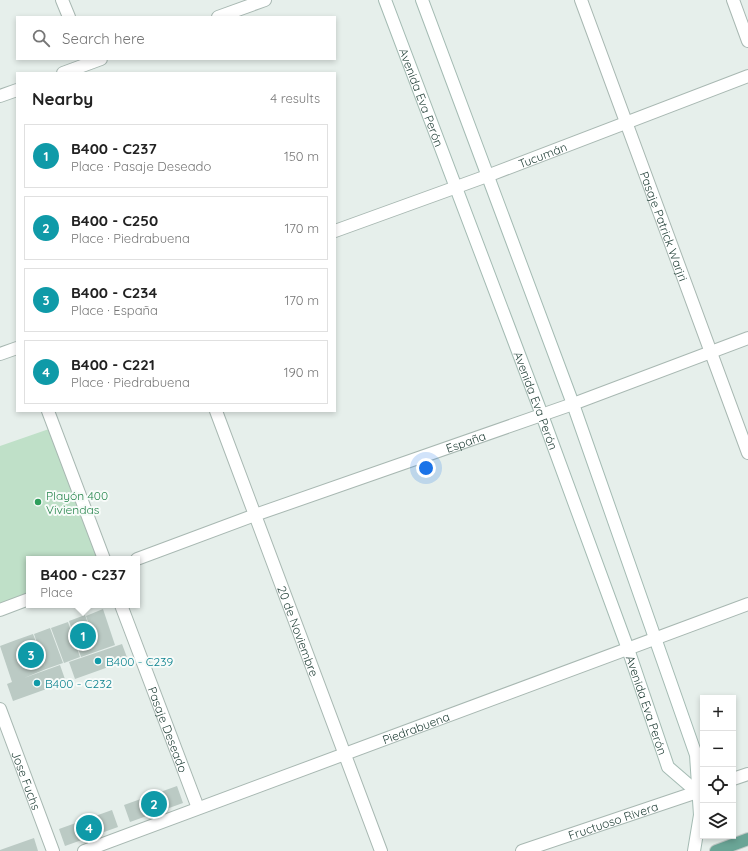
<!DOCTYPE html>
<html lang="en">
<head>
<meta charset="utf-8">
<style>
	body { margin:0; font-family:Quicksand,sans-serif; background:#f2f2f2; color:#222 }
	.controls { position:absolute; right:12px; bottom:12px; display:grid; overflow:hidden; border-radius:0px; box-shadow:0 2px 6px #0003 }
	.controls button { width:36px; height:36px; display:grid; place-items:center; padding:0; border:0; border-bottom:1px solid #e0e0e0; background:#fff; color:#222; font:20px sans-serif }
	.you { position:absolute; left:426px; top:468px; width:14px; height:14px; margin:-10px; border:3px solid #fff; border-radius:50%; background:#1a73e8; box-shadow:0 0 0 6px #1a73e833 }
	.badge { display:grid; place-items:center; width:26px; height:26px; border-radius:50%; background:#1a73e8; color:#fff; font-size:13px; font-weight:700 }
	.pin { position:absolute; translate:-50% -50%; border:2px solid #fff; box-shadow:0 1px 4px #0006 }
	.popup { position:absolute; left:26px; top:556px; width:114px; height:52px; box-sizing:border-box; display:grid; place-content:center; border-radius:0px; background:#fff; filter:drop-shadow(0 1px 3px #0005); font-size:13px; white-space:nowrap; color:#767676 }
	.popup b { font-size:15px; color:#222 }
	.popup::after { content:''; position:absolute; left:50%; top:100%; margin-left:-8px; border:8px solid transparent; border-top-color:#fff }
	.list { margin:0; padding:0; list-style:none }
	h2 { display:flex; justify-content:space-between; align-items:center; height:52px; margin:0; padding:0 16px; font-size:17px }
	h2 small { font-size:13px; font-weight:400; color:#767676 }
	.list li { display:grid; grid-template-columns:26px 1fr auto; gap:12px; align-items:center; box-sizing:border-box; height:64px; margin:0 8px 8px; padding:0 8px; border:1px solid #e0e0e0; border-radius:0px }
	.list b { display:block; font-size:15px; white-space:nowrap }
	.list p { margin:0; font-size:13px; white-space:nowrap; color:#767676 }
	.list em { font-size:13px; font-style:normal; color:#767676 }
	.icon { flex:none; width:22px; height:22px; fill:none; stroke:currentColor; stroke-width:2; stroke-linecap:round; stroke-linejoin:round }
	.map { position:relative; flex:none; width:748px; height:851px; overflow:hidden }
	.search { position:absolute; background:#fff; box-shadow:0 2px 6px #0003; left:16px; top:16px; width:320px; height:44px; display:flex; align-items:center; gap:10px; box-sizing:border-box; padding:0 14px; border-radius:0px; color:#767676; font-size:15px }
	.panel { position:absolute; background:#fff; box-shadow:0 2px 6px #0003; left:16px; top:72px; width:320px; height:340px; border-radius:0px }
	.map>svg:first-child { display:block }
</style>
</head>
<body>
<div class="map">
<svg width="748" height="851" viewBox="0 0 748 851">
	<rect width="100%" height="100%" fill="#e6efeb"/>
	<path fill="#bfe0c8" d="M 49,429 L 97,559 L 29,559 L 29,597 L 0,608 L 0,446 Z"/>
	<path fill="#bbcac4" d="M 103,609 L 115,645 L 98,651 L 86,616 Z
		M 85,615 L 98,651 L 81,657 L 69,621 Z
		M 68,622 L 80,657 L 64,663 L 51,628 Z
		M 50,628 L 63,663 L 46,669 L 34,634 Z
		M 33,634 L 46,669 L 24,678 L 60,665 L 66,682 L 13,701 L 7,684 L 12,682 L 0,646 L 16,640 L 24,660 L 16,640 Z
		M 122,644 L 128,660 L 75,679 L 69,662 Z
		M 177,786 L 183,803 L 130,822 L 124,805 Z
		M 112,810 L 118,827 L 65,846 L 59,829 Z
		M 34,838 L 38,851 L 0,851 L 0,850 Z"/>
	<g fill="none" stroke-linecap="round" stroke-linejoin="round">
		<g stroke="#a8b8b2" stroke-width="14">
			<g id="street">
				<path d="M 62,0 L 69,17"/>
				<path id="s1" d="M 581,0 L 748,453"/>
				<path d="M 733,0 L 748,41"/>
				<path d="M 218,17 L 265,0"/>
				<path d="M 63,73 L 101,59"/>
				<path d="M 0,96 L 17,90"/>
				<path id="s2" d="M 335,231 L 487,176 L 748,76"/>
				<path d="M 0,354 L 17,348"/>
				<path d="M 48,411 L 104,559"/>
				<path id="s3" d="M 216,411 L 381,851"/>
				<path id="s4" d="M 137,559 L 255,515 L 573,404 L 748,338"/>
				<path id="s5" d="M 121,605 L 198,808"/>
				<path d="M 0,610 L 29,599"/>
				<path id="s6" d="M 0,709 L 53,851"/>
				<path d="M 733,779 L 748,774"/>
				<path id="s7" d="M 84,851 L 748,604"/>
				<path id="s8" d="M 522,851 L 703,790"/>
			</g>
		</g>
		<g stroke="#a4bbb3" stroke-width="14">
			<g id="secondary">
				<path id="s9" d="M 385,0 L 542,415 L 628,649 L 668,767 L 697,792"/>
				<path d="M 422,0 L 573,404 L 696,755 L 700,815 L 694,851"/>
			</g>
		</g>
		<g stroke="#c2cac8" stroke-width="14">
			<path id="primary" d="M 716,851 L 748,839"/>
		</g>
		<use href="#street" stroke="#fff" stroke-width="12"/>
		<use href="#secondary" stroke="#fff" stroke-width="12"/>
		<use href="#primary" stroke="#6aa596" stroke-width="12"/>
	</g>
	<circle fill="#2e9e5b" stroke="#f7fbf9" stroke-width="1.5" cx="38" cy="502" r="4"/>
	<g fill="#0f9aa8" stroke="#f7fbf9" stroke-width="1.5">
		<circle cx="98" cy="661" r="4"/>
		<circle cx="37" cy="683" r="4"/>
	</g>
	<g text-anchor="middle" dominant-baseline="central" stroke-width="4" stroke-linejoin="round" paint-order="stroke">
		<g font-size="12" fill="#24423a" stroke="#f7fbf9">
			<text stroke="none"><textPath href="#s9" startOffset="104">Avenida Eva Perón</textPath></text>
			<text stroke="none"><textPath href="#s2" startOffset="221">Tucumán</textPath></text>
			<text stroke="none"><textPath href="#s1" startOffset="241">Pasaje Patrick Warjri</textPath></text>
			<text stroke="none"><textPath href="#s9" startOffset="428">Avenida Eva Perón</textPath></text>
			<text stroke="none"><textPath href="#s4" startOffset="349">España</textPath></text>
			<text stroke="none"><textPath href="#s3" startOffset="235">20 de Noviembre</textPath></text>
			<text stroke="none"><textPath href="#s9" startOffset="752">Avenida Eva Perón</textPath></text>
			<text stroke="none"><textPath href="#s7" startOffset="354">Piedrabuena</textPath></text>
			<text stroke="none"><textPath href="#s5" startOffset="133">Pasaje Deseado</textPath></text>
			<text stroke="none"><textPath href="#s6" startOffset="76">Jose Fuchs</textPath></text>
			<text stroke="none"><textPath href="#s8" startOffset="96">Fructuoso Rivera</textPath></text>
		</g>
		<g font-size="12" fill="#27864d" stroke="#f7fbf9" text-anchor="start">
			<text x="46" y="495">Playón 400<tspan x="46" dy="14">Viviendas</tspan></text>
		</g>
		<g font-size="12" fill="#0d838f" stroke="#f7fbf9" text-anchor="start">
			<text x="106" y="661">B400 - C239</text>
			<text x="45" y="683">B400 - C232</text>
		</g>
	</g>
</svg>
<div class="controls">
<button>+</button>
<button>−</button>
<button><svg class="icon" aria-label="locate" viewBox="0 0 24 24"><circle cx="12" cy="12" r="6"/><path d="M12 2v4M12 18v4M2 12h4M18 12h4"/></svg></button>
<button><svg class="icon" aria-label="layers" viewBox="0 0 24 24"><path d="M12 4l9 5-9 5-9-5zM3 14l9 5 9-5"/></svg></button>
</div>
<div class="you"></div>
<div class="pin badge" style="left:83px;top:636px;background:#0f9aa8">1</div>
<div class="popup"><b>B400 - C237</b>Place</div>
<div class="pin badge" style="left:154px;top:804px;background:#0f9aa8">2</div>
<div class="pin badge" style="left:31px;top:655px;background:#0f9aa8">3</div>
<div class="pin badge" style="left:89px;top:828px;background:#0f9aa8">4</div>
<div class="search"><svg class="icon" aria-label="search" viewBox="0 0 24 24"><circle cx="10" cy="10" r="6"/><path d="M15 15l6 6"/></svg>Search here</div>
<section class="panel">
<h2>Nearby<small>4 results</small></h2>
<ul class="list">
<li><span class="badge" style="background:#0f9aa8">1</span><div><b>B400 - C237</b><p>Place · Pasaje Deseado</p></div><em>150 m</em></li>
<li><span class="badge" style="background:#0f9aa8">2</span><div><b>B400 - C250</b><p>Place · Piedrabuena</p></div><em>170 m</em></li>
<li><span class="badge" style="background:#0f9aa8">3</span><div><b>B400 - C234</b><p>Place · España</p></div><em>170 m</em></li>
<li><span class="badge" style="background:#0f9aa8">4</span><div><b>B400 - C221</b><p>Place · Piedrabuena</p></div><em>190 m</em></li>
</ul>
</section>
</div>
</body>
</html>
